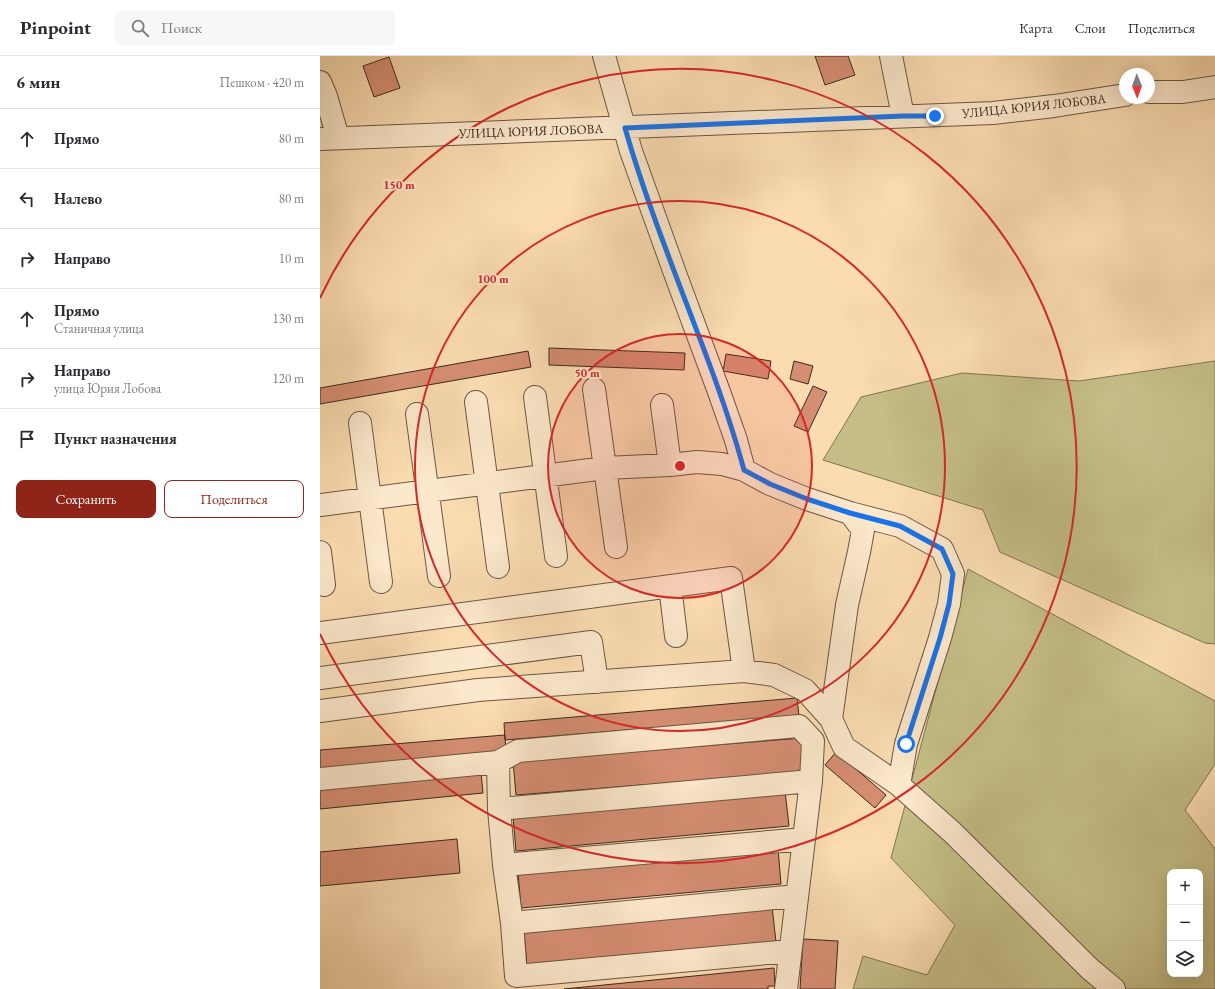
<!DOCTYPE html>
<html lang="ru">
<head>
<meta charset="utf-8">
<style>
	body { margin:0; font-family:"EB Garamond",serif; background:#f7f7f7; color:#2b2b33 }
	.controls { position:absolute; right:12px; bottom:12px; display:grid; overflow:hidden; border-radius:8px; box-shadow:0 4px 16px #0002 }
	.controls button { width:36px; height:36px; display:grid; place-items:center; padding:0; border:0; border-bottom:1px solid #e1e1e2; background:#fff; color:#2b2b33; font:20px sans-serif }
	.compass { position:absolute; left:799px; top:12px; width:36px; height:36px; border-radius:50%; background:#fff; box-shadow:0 4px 16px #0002; rotate:179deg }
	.stop { position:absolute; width:12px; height:12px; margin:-9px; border:3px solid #1a73e8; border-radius:50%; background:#fff }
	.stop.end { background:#1a73e8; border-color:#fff; box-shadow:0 1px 4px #0008 }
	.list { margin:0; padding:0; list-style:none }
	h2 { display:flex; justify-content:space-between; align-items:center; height:52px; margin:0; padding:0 16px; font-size:17px }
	h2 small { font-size:13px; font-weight:400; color:#7c7c81 }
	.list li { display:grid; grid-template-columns:26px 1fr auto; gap:12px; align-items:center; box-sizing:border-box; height:60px; padding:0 16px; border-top:1px solid #e1e1e2 }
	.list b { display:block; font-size:15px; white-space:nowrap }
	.list p { margin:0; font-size:13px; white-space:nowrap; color:#7c7c81 }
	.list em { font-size:13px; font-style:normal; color:#7c7c81 }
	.actions { display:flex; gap:8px; padding:12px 16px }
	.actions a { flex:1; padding:9px 0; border:1px solid #8f2418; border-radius:8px; text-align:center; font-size:14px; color:#8f2418 }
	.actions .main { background:#8f2418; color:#fff }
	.icon { flex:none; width:22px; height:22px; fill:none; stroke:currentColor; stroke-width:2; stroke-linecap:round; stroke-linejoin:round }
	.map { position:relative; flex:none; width:895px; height:933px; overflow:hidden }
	header { display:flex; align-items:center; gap:24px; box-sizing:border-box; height:56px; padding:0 20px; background:#fff; border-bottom:1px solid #e1e1e2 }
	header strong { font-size:19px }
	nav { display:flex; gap:22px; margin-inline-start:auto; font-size:14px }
	.search { width:280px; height:36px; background:#f7f7f7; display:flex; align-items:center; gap:10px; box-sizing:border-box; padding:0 14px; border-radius:8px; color:#7c7c81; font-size:15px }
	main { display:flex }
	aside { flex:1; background:#fff }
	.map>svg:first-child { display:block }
</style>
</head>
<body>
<header>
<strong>Pinpoint</strong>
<div class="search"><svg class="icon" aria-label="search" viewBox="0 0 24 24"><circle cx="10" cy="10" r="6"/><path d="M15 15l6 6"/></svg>Поиск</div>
<nav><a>Карта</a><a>Слои</a><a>Поделиться</a></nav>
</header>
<main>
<aside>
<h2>6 мин<small>Пешком · 420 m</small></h2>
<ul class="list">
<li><svg class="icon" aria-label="ahead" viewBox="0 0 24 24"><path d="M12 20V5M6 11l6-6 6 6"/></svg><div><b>Прямо</b></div><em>80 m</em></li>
<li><svg class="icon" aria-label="left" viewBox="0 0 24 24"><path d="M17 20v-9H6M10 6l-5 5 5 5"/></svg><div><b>Налево</b></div><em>80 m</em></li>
<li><svg class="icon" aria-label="right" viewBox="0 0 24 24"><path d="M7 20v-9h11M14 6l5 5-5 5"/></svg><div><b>Направо</b></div><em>10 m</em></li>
<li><svg class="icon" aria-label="ahead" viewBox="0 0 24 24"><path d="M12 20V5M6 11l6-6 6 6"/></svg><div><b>Прямо</b><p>Станичная улица</p></div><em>130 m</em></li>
<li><svg class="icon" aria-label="right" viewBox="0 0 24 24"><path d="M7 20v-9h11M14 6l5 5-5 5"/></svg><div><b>Направо</b><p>улица Юрия Лобова</p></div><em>120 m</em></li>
<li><svg class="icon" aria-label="arrive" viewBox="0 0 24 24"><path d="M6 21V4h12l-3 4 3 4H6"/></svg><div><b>Пункт назначения</b></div></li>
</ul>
<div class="actions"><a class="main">Сохранить</a><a>Поделиться</a></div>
</aside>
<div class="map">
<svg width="895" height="933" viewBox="0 0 895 933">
	<rect width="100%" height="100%" fill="#fbdcb1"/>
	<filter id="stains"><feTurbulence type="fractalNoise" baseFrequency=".005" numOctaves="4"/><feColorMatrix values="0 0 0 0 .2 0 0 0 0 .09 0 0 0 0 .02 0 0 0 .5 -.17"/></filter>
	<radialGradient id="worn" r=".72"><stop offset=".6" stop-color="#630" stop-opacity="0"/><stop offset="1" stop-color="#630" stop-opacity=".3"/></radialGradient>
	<path fill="#c5be87" stroke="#807454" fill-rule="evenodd" d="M 895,305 L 895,588 L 885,587 L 680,496 L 663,454 L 503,404 L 541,341 L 642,317 L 759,325 Z
		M 648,513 L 895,645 L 895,708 L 865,754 L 895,793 L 895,933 L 533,933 L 543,900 L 607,919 L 635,869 L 571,802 ZM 850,816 L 880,816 L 880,918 L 850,918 Z"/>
	<path fill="#d68e73" stroke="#3b2921" d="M 495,0 L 528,0 L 535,19 L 505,29 Z
		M 69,1 L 80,32 L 54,41 L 43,10 Z
		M 229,292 L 365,297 L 364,314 L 229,309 Z
		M 208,295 L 211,311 L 0,348 L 0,332 Z
		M 406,298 L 451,305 L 448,323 L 403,315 Z
		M 474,305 L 493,310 L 488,328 L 470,323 Z
		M 493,330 L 507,336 L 488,376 L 474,370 Z
		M 477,642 L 479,660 L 185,684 L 184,667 Z
		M 185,679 L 186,697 L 0,712 L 0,694 Z
		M 482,682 L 485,716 L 196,739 L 193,705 Z
		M 516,696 L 566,739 L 555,752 L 505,709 Z
		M 161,716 L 163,737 L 0,753 L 0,732 Z
		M 465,735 L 469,770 L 196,795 L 193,760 Z
		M 137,783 L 140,817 L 0,830 L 0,796 Z
		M 458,792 L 461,828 L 201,852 L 198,816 Z
		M 452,850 L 456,886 L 207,911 L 204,875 Z
		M 483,883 L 518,885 L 515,933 L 480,933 Z
		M 454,912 L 455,930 L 448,930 L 448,933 L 244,933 Z"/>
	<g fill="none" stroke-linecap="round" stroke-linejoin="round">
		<g stroke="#6b5645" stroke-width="24">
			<path id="minor" d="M 284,0 L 311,95 L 356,220 L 398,333 L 416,384 L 424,414
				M 571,0 L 583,60
				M 0,26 L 6,40 L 18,82
				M 829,36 L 863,36 L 895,31
				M 0,83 L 673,57 L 734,50 L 805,39
				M 274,333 L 296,491
				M 215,341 L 236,500
				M 156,346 L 178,511
				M 342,349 L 350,409
				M 97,358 L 119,520
				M 40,367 L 61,526
				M 0,449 L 285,412 L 350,409 L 377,406 L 402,408 L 424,414 L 450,428 L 487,443 L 530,457 L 543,474 L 539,496 L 527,549 L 511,663 L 524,691 L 579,729 L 632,776 L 770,913 L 794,933
				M 530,457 L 580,470 L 622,493 L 633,518 L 629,548 L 620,582 L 586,688 L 579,729
				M 0,496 L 4,529
				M 350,530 L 356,580
				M 0,577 L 411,522 L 424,615
				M 0,622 L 271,586 L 277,626
				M 0,655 L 158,634 L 424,615 L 454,619 L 485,634 L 511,663
				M 178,706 L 198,695 L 479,670 L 493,685 L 491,725 L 466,933
				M 0,723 L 178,706 L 179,753 L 184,809 L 192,867 L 196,920 L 470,895
				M 179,753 L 491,725
				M 184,809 L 484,783
				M 192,867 L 477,840"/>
		</g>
		<use href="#minor" stroke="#fce8cc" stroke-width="22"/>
	</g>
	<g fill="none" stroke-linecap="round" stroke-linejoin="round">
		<path stroke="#1a73e8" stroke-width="5" d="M 586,688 L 620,582 L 629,548 L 633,518 L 622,493 L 580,470 L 530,457 L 487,443 L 450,428 L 424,414 C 414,377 402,342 389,307 C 360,229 328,152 305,72 L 583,60 L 615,60"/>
	</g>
	<circle cx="360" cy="410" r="132" fill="#d62828" fill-opacity=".12"/>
	<g fill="none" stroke="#d62828" stroke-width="2">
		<circle cx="360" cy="410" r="132"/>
		<circle cx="360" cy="410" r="265"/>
		<path d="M0 242A397 397 0 1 1 0 578"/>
	</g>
	<g text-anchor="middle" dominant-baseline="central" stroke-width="4" stroke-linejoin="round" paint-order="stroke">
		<g font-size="13" fill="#3b2921" stroke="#fce8cc">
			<text transform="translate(714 50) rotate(-6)">УЛИЦА ЮРИЯ ЛОБОВА</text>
			<text transform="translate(211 75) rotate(-2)">УЛИЦА ЮРИЯ ЛОБОВА</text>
		</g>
	</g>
	<circle cx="360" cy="410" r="6" fill="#d62828" stroke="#fce8cc" stroke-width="2"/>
	<g font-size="12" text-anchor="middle" font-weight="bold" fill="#d62828" stroke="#fce8cc" stroke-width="4" stroke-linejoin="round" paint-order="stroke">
		<text x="79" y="133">150 m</text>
		<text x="173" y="227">100 m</text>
		<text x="267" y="321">50 m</text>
	</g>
	<rect width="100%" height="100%" filter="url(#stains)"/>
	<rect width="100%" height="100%" fill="url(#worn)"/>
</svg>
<div class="controls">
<button>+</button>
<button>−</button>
<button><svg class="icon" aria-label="layers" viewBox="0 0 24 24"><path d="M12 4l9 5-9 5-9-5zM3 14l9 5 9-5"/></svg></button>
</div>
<svg class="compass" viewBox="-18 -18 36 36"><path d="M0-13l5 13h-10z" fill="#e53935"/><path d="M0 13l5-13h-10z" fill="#7c7c81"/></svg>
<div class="stop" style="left:586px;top:688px"></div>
<div class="stop end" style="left:615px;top:60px"></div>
</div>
</main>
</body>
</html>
